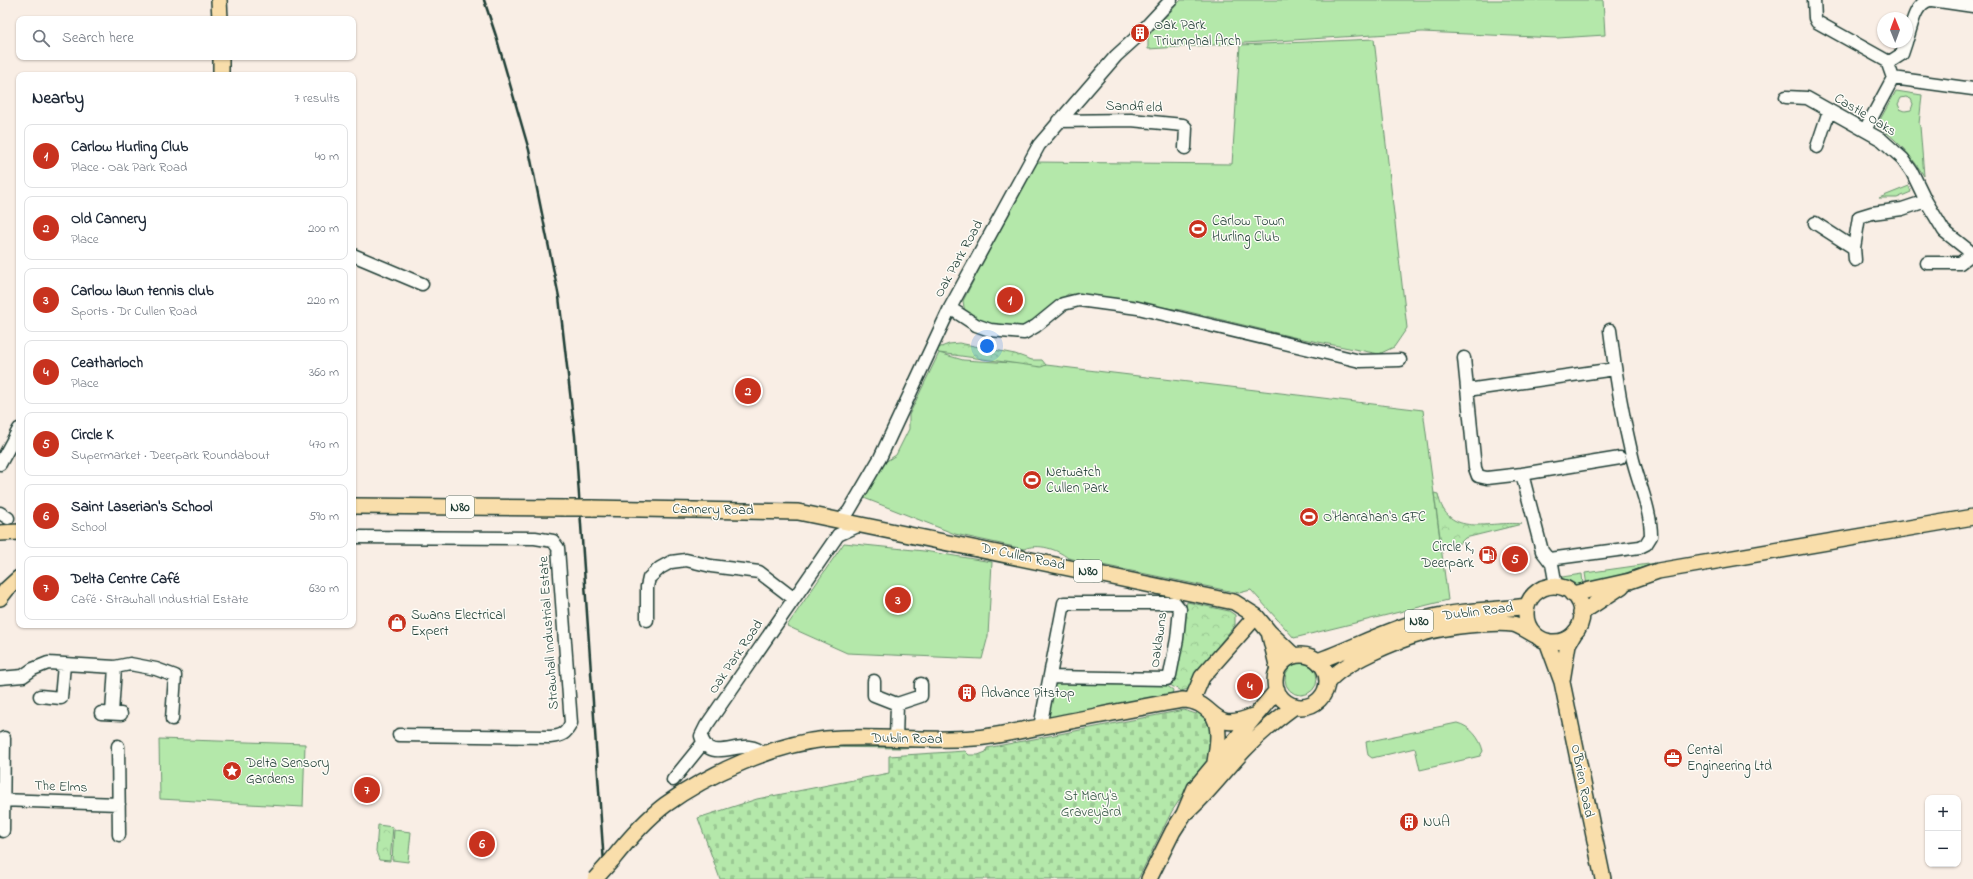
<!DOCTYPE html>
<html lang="en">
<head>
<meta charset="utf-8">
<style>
	body { margin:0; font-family:"Indie Flower",sans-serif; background:#f2f2f3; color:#1f2937 }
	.controls { position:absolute; right:12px; bottom:12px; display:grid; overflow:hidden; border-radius:8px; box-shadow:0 1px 3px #0004 }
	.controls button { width:36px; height:36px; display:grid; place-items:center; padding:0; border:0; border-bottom:1px solid #e0e1e3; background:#fff; color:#1f2937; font:20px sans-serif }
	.compass { position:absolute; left:1877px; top:12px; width:36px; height:36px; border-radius:50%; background:#fff; box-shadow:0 1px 3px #0004; rotate:359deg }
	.you { position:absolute; left:987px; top:346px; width:14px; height:14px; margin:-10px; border:3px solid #fff; border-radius:50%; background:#1a73e8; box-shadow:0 0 0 6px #1a73e833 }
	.badge { display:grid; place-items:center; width:26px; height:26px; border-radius:50%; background:#c8321e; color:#fff; font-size:13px; font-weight:700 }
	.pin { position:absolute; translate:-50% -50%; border:2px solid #fff; box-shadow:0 1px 4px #0006 }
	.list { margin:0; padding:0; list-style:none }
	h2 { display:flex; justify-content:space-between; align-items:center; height:52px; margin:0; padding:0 16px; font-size:17px }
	h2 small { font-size:13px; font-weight:400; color:#747a83 }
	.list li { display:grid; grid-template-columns:26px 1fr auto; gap:12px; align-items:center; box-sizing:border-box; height:64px; margin:0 8px 8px; padding:0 8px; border:1px solid #e0e1e3; border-radius:8px }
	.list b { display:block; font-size:15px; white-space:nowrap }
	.list p { margin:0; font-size:13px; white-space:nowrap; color:#747a83 }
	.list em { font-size:13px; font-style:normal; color:#747a83 }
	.icon { flex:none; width:22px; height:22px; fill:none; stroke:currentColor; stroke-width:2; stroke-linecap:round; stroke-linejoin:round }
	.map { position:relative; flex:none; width:1973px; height:879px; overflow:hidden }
	.search { position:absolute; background:#fff; box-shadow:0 1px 3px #0004; left:16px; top:16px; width:340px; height:44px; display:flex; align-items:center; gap:10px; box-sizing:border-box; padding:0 14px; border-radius:8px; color:#747a83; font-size:15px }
	.panel { position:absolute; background:#fff; box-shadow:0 1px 3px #0004; left:16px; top:72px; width:340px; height:556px; border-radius:8px }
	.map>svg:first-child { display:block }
</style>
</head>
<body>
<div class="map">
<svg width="1973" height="879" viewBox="0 0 1973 879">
	<defs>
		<pattern id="forest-crowns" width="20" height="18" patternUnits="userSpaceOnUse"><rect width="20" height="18" fill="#b4e8aa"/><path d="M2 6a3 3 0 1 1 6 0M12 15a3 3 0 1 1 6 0" fill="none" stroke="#9ac893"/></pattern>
		<pattern id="cemetery-stones" width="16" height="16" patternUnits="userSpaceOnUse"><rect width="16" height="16" fill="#b4e8aa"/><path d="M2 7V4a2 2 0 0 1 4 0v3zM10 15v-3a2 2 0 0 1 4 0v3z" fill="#9ac893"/></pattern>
	</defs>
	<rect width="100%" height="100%" fill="#f9eee5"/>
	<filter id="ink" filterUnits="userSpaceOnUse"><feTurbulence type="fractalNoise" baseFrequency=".025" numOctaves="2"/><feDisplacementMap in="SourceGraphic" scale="8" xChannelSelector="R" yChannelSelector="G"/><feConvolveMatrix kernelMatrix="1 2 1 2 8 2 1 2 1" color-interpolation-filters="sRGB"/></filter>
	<g filter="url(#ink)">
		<path fill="#b4e8aa" stroke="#6a926f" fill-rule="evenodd" d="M 1181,0 L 1603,0 L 1605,35 L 1558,38 L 1422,32 L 1148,49 L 1148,36 Z
			M 1374,39 L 1407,328 L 1394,347 L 1379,354 L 1293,337 L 1181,310 L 1068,294 L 1022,329 L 985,323 L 965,313 L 963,301 L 1034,162 L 1232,164 L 1240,45 Z
			M 1896,91 L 1922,95 L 1919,124 L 1920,126 L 1924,176 C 1911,155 1896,139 1877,125 ZM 1906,97 L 1911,99 L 1913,104 L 1911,110 L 1905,111 L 1900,109 L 1898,104 L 1901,98 Z
			M 1909,186 L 1911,192 L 1897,198 L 1879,198 Z
			M 939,353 L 963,360 L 1046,365 L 1423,410 L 1448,600 L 1294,638 L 1251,590 L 1239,593 L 1068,558 C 1057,549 1038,543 1024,549 L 955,534 L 864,498 L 885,462 L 896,455 L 909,429 L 909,415 Z
			M 844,543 L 924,551 L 992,562 L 988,636 L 982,659 L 847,653 L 787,626 Z
			M 1656,563 L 1587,586 L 1585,573 Z
			M 1582,574 L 1583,586 L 1571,586 L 1563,581 L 1562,577 Z
			M1285 679a16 16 0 1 1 32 0a16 16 0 1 1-32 0Z
			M 1160,681 L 1173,690 L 1172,694 L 1050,718 L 1047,714 L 1055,683 Z
			M 1457,723 C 1470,726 1480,738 1483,751 L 1480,756 L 1420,770 L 1415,748 L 1372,758 L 1368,755 L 1366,742 L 1370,741 Z
			M 159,739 L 305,744 L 303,807 L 160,799 Z
			M 843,743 L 959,745 L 900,748 L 820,747 Z
			M 394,830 L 411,832 L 408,862 L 392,860 Z"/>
		<path fill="url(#forest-crowns)" stroke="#6a926f" d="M 959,343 L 1015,354 L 1032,360 L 1042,360 L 1046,365 L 1041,367 L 939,353 L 937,351 L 938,348 L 949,344 Z
			M 1434,493 L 1438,494 C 1447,540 1490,520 1522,524 L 1465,538 L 1460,543 L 1441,544 Z
			M 1187,602 L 1229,611 L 1235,615 L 1235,625 L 1196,673 L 1188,689 L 1181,691 L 1170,685 Z
			M 378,825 L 393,827 L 390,861 L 379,860 L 376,851 Z"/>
		<path fill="url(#cemetery-stones)" stroke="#6a926f" d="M 1184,710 L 1196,714 L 1198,711 L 1208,718 L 1213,725 L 1209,761 L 1195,777 L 1172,811 L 1138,879 L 720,879 L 698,818 L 757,799 L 889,773 L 889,756 L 965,751 L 969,755 L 978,755 L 986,752 L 987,748 Z"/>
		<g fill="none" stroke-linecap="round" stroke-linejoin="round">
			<g stroke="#1f3d34" stroke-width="15">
				<path id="minor" d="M 1814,0 L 1815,18 L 1817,22 L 1887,61 L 1893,78
					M 1932,0 L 1973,6
					M 1142,31 L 1171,0
					M 1907,39 C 1912,26 1914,4 1930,0
					M 1888,63 L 1902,54 L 1906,42
					M 1786,97 L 1807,98 L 1882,140 L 1903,159 L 1912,172 L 1926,201 L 1944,231 L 1973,254
					M 1058,121 L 1131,120 L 1183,125 L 1186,128 L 1185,148
					M 1865,130 L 1893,78 L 1973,89
					M 1817,147 L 1829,111
					M 1815,223 L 1854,248
					M 353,255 L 422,284
					M 1855,260 L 1854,248 L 1859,217 L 1872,213 L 1902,209 L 1926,201
					M 1927,263 L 1960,263 L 1972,254
					M 950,308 L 976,325 L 990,330 L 1024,333 L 1036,326 L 1063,304 L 1079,300 L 1138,308 L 1360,361 L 1400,360
					M 1464,358 L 1475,468 L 1478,476 L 1487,478 L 1522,474 L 1620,458
					M 1467,390 L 1615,369
					M 0,464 L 19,429
					M 1522,474 L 1542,551 L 1552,564 L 1556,586
					M 0,513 L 8,518
					M 841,520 L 849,511 L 880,458 L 950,308 L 1039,145 L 1116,56 L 1138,36
					M 353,537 L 535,538 L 553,541 L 558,548 L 571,723 C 566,734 562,736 550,737 L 399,735
					M 1549,559 L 1640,547 L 1646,544 L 1651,536 C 1651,509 1638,482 1632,456 C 1622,414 1615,372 1610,330
					M 647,620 L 647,587 L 649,578 L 660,568 L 671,562 L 686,560 L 711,566 L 759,572 L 793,598
					M 0,678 L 23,676 L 33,669 L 48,663 L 115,667 L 130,664 L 156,669 L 175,676 L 172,719
					M 874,681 L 874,695 L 897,704 L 921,696 L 921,684
					M 40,696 L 61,698 L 64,665
					M 101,713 L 121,714
					M 112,713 L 115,667
					M 1040,727 L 1064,603 L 1175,603 L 1180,609 L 1177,639 L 1170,675 L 1167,679 L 1050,677
					M 896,739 L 897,704
					M 118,746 L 119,835
					M 763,754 C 746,733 710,768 701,736 L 706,726 L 838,535 L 860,525
					M 673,780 L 703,743
					M 0,800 L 119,804
					M 3,831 L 4,738"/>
			</g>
			<g stroke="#1f3d34" stroke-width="18">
				<path id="major" d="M 219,0 L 220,19
					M 221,57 L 221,75
					M 353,506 L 566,508
					M 592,508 L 798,512 L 1234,602 L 1256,616 L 1269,632 L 1294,656
					M 0,533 L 19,532
					M1526 614a28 28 0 1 1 56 0a28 28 0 1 1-56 0Z
					M 1572,594 L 1630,581 L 1658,571 L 1973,517
					M 0,598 L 7,589 L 19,578
					M 1581,613 L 1622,586
					M 1269,632 L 1278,669
					M 1547,641 L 1562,682 L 1603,879
					M1275 681a26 26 0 1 1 52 0a26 26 0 1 1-52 0Z
					M 1318,661 C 1355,647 1390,629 1429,618 C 1461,610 1495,611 1527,606
					M 1562,681 L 1568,644 L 1575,632
					M 1327,683 C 1341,663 1398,640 1423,633 C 1443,627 1493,621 1513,624 C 1521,626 1529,632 1535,635
					M 1192,701 L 1202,677 L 1256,616
					M 1214,717 C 1221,730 1217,748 1215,762
					M 1188,811 C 1209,792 1225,770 1244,750 C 1260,733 1277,719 1295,706
					M 612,860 C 628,840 645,820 665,805 C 708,774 774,744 826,739 C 876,735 925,742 974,738 C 992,737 1011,732 1029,729 C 1080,720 1132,708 1183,700 C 1217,701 1209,735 1253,716
					M 1149,879 L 1173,831 L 1184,814 L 1195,788 L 1277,690"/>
			</g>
			<use href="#minor" stroke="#fdfcf7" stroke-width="12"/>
			<use href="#major" stroke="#f9deab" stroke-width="15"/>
			<path stroke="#1f3d34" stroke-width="2.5" d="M 484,0 L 496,36 L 529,150 L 559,297 L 575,436 L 605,879"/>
			<g stroke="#1f3d34" stroke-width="18" stroke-linecap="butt">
				<path id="major-bridge" d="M 566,508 L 592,508
					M 595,879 L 612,860"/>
			</g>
			<use href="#major-bridge" stroke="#f9deab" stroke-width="15"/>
		</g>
	</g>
	<defs>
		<g id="building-disc" transform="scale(1)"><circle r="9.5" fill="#c8321e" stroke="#fdfcf7"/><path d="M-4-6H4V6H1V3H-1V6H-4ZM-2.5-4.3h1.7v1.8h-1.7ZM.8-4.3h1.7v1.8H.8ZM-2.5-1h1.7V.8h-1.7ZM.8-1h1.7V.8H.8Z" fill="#fff"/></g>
		<g id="stadium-disc" transform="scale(1)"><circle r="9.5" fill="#c8321e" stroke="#fdfcf7"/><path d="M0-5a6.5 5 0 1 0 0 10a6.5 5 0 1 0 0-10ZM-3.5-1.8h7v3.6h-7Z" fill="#fff"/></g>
		<g id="fuel-disc" transform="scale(1)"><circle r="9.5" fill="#c8321e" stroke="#fdfcf7"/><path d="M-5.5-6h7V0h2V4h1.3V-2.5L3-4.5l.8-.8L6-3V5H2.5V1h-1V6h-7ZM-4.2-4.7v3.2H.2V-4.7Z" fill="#fff"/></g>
		<g id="shop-disc" transform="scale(1)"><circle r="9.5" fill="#c8321e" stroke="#fdfcf7"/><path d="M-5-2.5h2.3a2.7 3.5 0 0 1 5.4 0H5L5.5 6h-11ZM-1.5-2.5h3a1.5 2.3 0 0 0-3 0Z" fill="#fff"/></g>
		<g id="office-disc" transform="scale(1)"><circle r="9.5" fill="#c8321e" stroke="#fdfcf7"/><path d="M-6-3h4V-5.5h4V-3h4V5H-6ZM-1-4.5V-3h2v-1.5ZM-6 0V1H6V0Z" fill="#fff"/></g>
		<g id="sight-disc" transform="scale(1)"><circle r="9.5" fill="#c8321e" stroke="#fdfcf7"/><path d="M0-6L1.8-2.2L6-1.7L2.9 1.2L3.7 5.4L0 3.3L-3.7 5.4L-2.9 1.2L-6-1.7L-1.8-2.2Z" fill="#fff"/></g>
	</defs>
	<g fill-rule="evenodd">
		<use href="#building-disc" x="1140" y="33"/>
		<use href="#stadium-disc" x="1198" y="229"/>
		<use href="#stadium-disc" x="1032" y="480"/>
		<use href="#stadium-disc" x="1309" y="517"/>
		<use href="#fuel-disc" x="1488" y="555"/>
		<use href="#shop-disc" x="397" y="623"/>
		<use href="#building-disc" x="967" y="693"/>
		<use href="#office-disc" x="1673" y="758"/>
		<use href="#sight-disc" x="232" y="771"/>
		<use href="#building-disc" x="1409" y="822"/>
	</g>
	<g text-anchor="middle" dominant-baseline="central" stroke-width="3" stroke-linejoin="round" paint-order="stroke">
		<g fill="#fdfcf7" stroke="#62766e" stroke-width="1">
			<rect x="446" y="496" width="28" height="22" rx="3"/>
			<rect x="1074" y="560" width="28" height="22" rx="3"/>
			<rect x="1405" y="610" width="28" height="22" rx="3"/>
		</g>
		<g font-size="13" font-weight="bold" fill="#1f3d34">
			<text x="460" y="507">N80</text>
			<text x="1088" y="571">N80</text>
			<text x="1419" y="621">N80</text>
		</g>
		<g font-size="14" fill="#1f3d34" stroke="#fdfcf7" text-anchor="start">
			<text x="1154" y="25">Oak Park<tspan x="1154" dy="16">Triumphal Arch</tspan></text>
			<text x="1212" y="221">Carlow Town<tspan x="1212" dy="16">Hurling Club</tspan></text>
			<text x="1046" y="472">Netwatch<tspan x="1046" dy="16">Cullen Park</tspan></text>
			<text x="1323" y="517">O'Hanrahan's GFC</text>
			<text x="1474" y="547" text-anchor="end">Circle K,<tspan x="1474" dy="16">Deerpark</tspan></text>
			<text x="411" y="615">Swans Electrical<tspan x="411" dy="16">Expert</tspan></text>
			<text x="981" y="693">Advance Pitstop</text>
			<text x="1687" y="750">Cental<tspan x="1687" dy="16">Engineering Ltd</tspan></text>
			<text x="246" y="763">Delta Sensory<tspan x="246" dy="16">Gardens</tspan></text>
			<text x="1423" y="822">NUA</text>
		</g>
		<g font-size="14" fill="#1f3d34" stroke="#fdfcf7">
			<text transform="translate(1134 107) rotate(2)">Sandfield</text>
			<text transform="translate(1865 115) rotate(31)">Castle Oaks</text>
			<text transform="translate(959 259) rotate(-61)">Oak Park Road</text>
			<text transform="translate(713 510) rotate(1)">Cannery Road</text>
			<text transform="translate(1023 557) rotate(12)">Dr Cullen Road</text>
			<text transform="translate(1478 612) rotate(-7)">Dublin Road</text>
			<text transform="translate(549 633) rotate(-94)">Strawhall Industrial Estate</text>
			<text transform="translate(1159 640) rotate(-82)">Oaklawns</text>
			<text transform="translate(736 657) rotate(-56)">Oak Park Road</text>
			<text transform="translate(907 739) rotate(1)">Dublin Road</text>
			<text transform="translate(1582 781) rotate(79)">O'Brien Road</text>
			<text transform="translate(61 787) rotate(2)">The Elms</text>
		</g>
		<g font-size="14" fill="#3d5f4c" stroke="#fdfcf7">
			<text x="1091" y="796">St Mary's<tspan x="1091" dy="16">Graveyard</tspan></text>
		</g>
	</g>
</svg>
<div class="controls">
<button>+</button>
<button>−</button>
</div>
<svg class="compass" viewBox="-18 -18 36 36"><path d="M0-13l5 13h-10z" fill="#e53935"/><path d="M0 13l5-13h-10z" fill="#747a83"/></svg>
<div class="you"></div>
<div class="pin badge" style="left:1010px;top:300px">1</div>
<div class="pin badge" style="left:748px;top:391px">2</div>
<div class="pin badge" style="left:898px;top:600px">3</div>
<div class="pin badge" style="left:1250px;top:686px">4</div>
<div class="pin badge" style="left:1515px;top:559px">5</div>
<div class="pin badge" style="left:482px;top:844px">6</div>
<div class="pin badge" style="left:367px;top:790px">7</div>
<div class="search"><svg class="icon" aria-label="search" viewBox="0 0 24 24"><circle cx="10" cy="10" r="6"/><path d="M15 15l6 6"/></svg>Search here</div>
<section class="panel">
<h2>Nearby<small>7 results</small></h2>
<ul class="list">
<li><span class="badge">1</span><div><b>Carlow Hurling Club</b><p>Place · Oak Park Road</p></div><em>40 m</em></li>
<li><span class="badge">2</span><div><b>Old Cannery</b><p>Place</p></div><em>200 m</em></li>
<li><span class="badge">3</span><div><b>Carlow lawn tennis club</b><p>Sports · Dr Cullen Road</p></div><em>220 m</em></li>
<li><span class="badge">4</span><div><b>Ceatharloch</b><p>Place</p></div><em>360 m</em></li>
<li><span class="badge">5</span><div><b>Circle K</b><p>Supermarket · Deerpark Roundabout</p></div><em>470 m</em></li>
<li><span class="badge">6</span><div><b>Saint Laserian's School</b><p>School</p></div><em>590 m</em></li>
<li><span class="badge">7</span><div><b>Delta Centre Café</b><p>Café · Strawhall Industrial Estate</p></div><em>630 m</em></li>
</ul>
</section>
</div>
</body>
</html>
